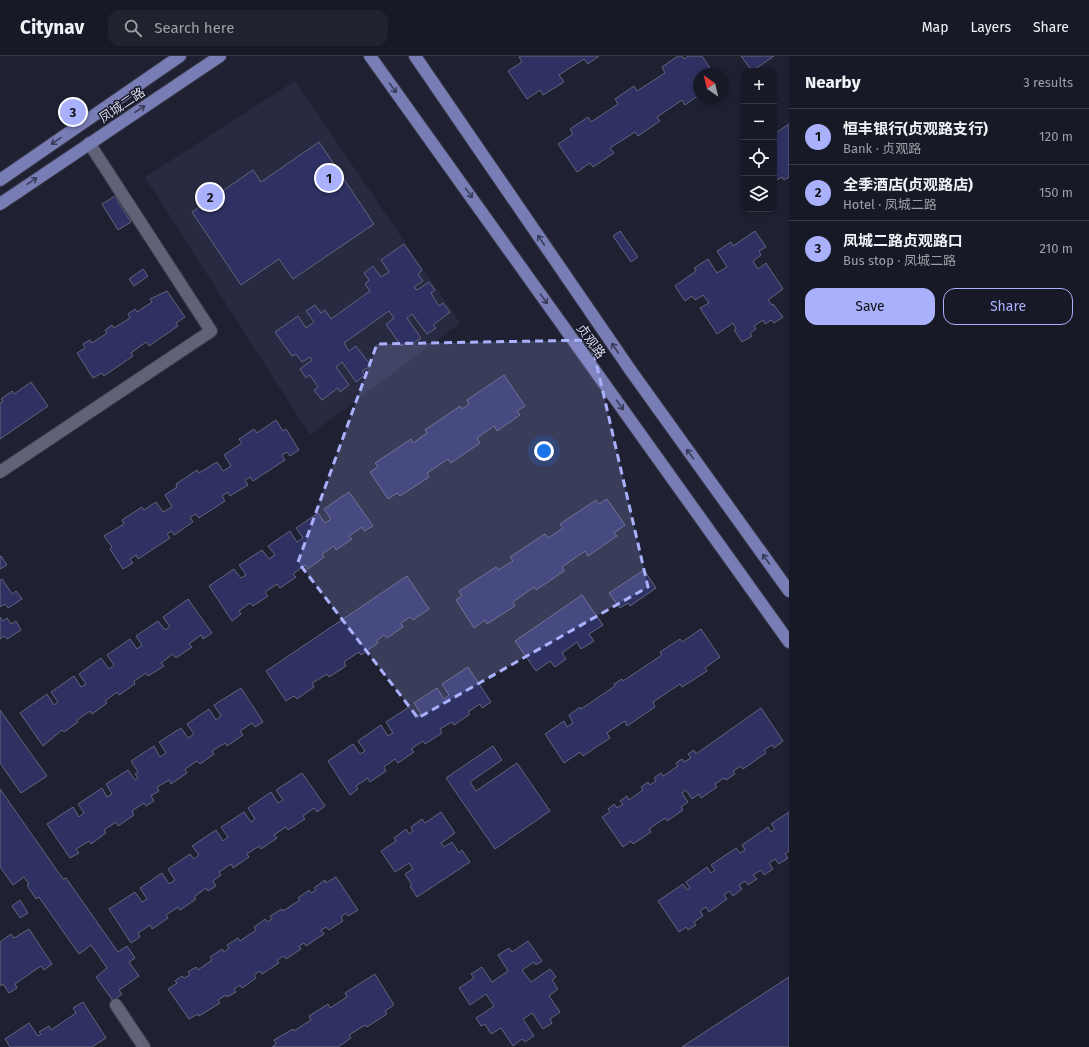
<!DOCTYPE html>
<html lang="en">
<head>
<meta charset="utf-8">
<style>
	body { margin:0; font-family:"Fira Sans","Noto Sans SC",sans-serif; background:#20222e; color:#f1f3f6 }
	.controls { position:absolute; right:12px; top:12px; display:grid; overflow:hidden; border-radius:8px; box-shadow:0 2px 6px #0003 }
	.controls button { width:36px; height:36px; display:grid; place-items:center; padding:0; border:0; border-bottom:1px solid #363843; background:#171926; color:#f1f3f6; font:20px sans-serif }
	.compass { position:absolute; left:693px; top:12px; width:36px; height:36px; border-radius:50%; background:#171926; box-shadow:0 2px 6px #0003; rotate:326deg }
	.you { position:absolute; left:544px; top:395px; width:14px; height:14px; margin:-10px; border:3px solid #fff; border-radius:50%; background:#1a73e8; box-shadow:0 0 0 6px #1a73e833 }
	.badge { display:grid; place-items:center; width:26px; height:26px; border-radius:50%; background:#a9b0fc; color:#111; font-size:13px; font-weight:700 }
	.pin { position:absolute; translate:-50% -50%; border:2px solid #fff; box-shadow:0 1px 4px #0006 }
	.list { margin:0; padding:0; list-style:none }
	h2 { display:flex; justify-content:space-between; align-items:center; height:52px; margin:0; padding:0 16px; font-size:17px }
	h2 small { font-size:13px; font-weight:400; color:#9ea0a7 }
	.list li { display:grid; grid-template-columns:26px 1fr auto; gap:12px; align-items:center; box-sizing:border-box; height:56px; padding:0 16px; border-top:1px solid #363843 }
	.list b { display:block; font-size:15px; white-space:nowrap }
	.list p { margin:0; font-size:13px; white-space:nowrap; color:#9ea0a7 }
	.list em { font-size:13px; font-style:normal; color:#9ea0a7 }
	.actions { display:flex; gap:8px; padding:12px 16px }
	.actions a { flex:1; padding:9px 0; border:1px solid #a9b0fc; border-radius:12px; text-align:center; font-size:14px; color:#a9b0fc }
	.actions .main { background:#a9b0fc; color:#111 }
	.icon { flex:none; width:22px; height:22px; fill:none; stroke:currentColor; stroke-width:2; stroke-linecap:round; stroke-linejoin:round }
	.map { position:relative; flex:none; width:789px; height:991px; overflow:hidden }
	header { display:flex; align-items:center; gap:24px; box-sizing:border-box; height:56px; padding:0 20px; background:#171926; border-bottom:1px solid #363843 }
	header strong { font-size:19px }
	nav { display:flex; gap:22px; margin-inline-start:auto; font-size:14px }
	.search { width:280px; height:36px; background:#20222e; display:flex; align-items:center; gap:10px; box-sizing:border-box; padding:0 14px; border-radius:12px; color:#9ea0a7; font-size:15px }
	main { display:flex }
	aside { flex:1; background:#171926 }
	.map>svg:first-child { display:block }
</style>
</head>
<body>
<header>
<strong>Citynav</strong>
<div class="search"><svg class="icon" aria-label="search" viewBox="0 0 24 24"><circle cx="10" cy="10" r="6"/><path d="M15 15l6 6"/></svg>Search here</div>
<nav><a>Map</a><a>Layers</a><a>Share</a></nav>
</header>
<main>
<div class="map">
<svg width="789" height="991" viewBox="0 0 789 991">
	<rect width="100%" height="100%" fill="#1f2133"/>
	<path fill="#282a41" d="M 295,25 L 460,267 L 310,379 L 145,121 Z"/>
	<path fill="#2f3162" stroke="#62657b" d="M 521,0 L 599,0 L 588,8 L 584,3 L 559,19 L 564,26 L 543,39 L 540,34 L 527,43 L 508,15 L 522,6 L 519,1 Z
		M 678,0 L 682,0 L 684,3 L 688,0 L 702,0 L 714,18 L 699,18 L 699,39 L 685,49 L 682,44 L 657,61 L 660,65 L 638,80 L 635,76 L 610,92 L 614,97 L 593,111 L 590,107 L 577,116 L 558,88 L 573,78 L 570,73 L 588,61 L 591,66 L 618,48 L 615,43 L 634,30 L 637,35 L 665,17 L 662,11 Z
		M 741,0 L 774,0 L 752,15 Z
		M 789,68 L 789,121 L 784,124 L 782,121 L 774,126 L 774,78 Z
		M 319,86 L 374,168 L 293,223 L 279,203 L 241,229 L 192,156 L 253,114 L 261,126 Z
		M 115,140 L 131,166 L 118,174 L 102,148 Z
		M 620,175 L 638,201 L 631,206 L 613,180 Z
		M 755,175 L 766,191 L 759,195 L 761,199 L 753,205 L 758,213 L 766,207 L 783,233 L 768,244 L 772,249 L 773,248 L 783,261 L 774,267 L 771,264 L 765,268 L 763,264 L 754,270 L 756,273 L 750,277 L 752,280 L 742,286 L 734,274 L 736,273 L 733,267 L 717,278 L 700,252 L 709,247 L 703,239 L 695,244 L 692,240 L 685,245 L 675,230 L 696,215 L 694,212 L 708,203 L 717,217 L 727,211 L 717,195 L 731,186 L 733,190 Z
		M 404,188 L 422,214 L 418,218 L 423,225 L 414,231 L 417,234 L 429,226 L 435,234 L 431,237 L 439,250 L 443,247 L 450,256 L 433,269 L 436,272 L 427,278 L 412,258 L 407,262 L 421,282 L 411,289 L 408,285 L 401,290 L 386,268 L 394,262 L 389,255 L 344,287 L 349,295 L 356,290 L 371,310 L 362,315 L 365,319 L 356,326 L 342,306 L 336,311 L 349,329 L 340,336 L 338,332 L 322,344 L 314,334 L 318,331 L 310,319 L 306,322 L 300,313 L 312,304 L 310,301 L 302,306 L 296,298 L 292,300 L 275,276 L 298,260 L 306,272 L 314,266 L 306,255 L 315,249 L 321,257 L 325,254 L 331,263 L 370,235 L 365,228 L 369,224 L 364,217 L 373,210 L 381,221 L 389,216 L 381,204 Z
		M 143,213 L 148,220 L 134,230 L 129,223 Z
		M 167,235 L 185,261 L 176,267 L 178,270 L 149,290 L 146,286 L 131,297 L 133,300 L 104,320 L 102,317 L 93,322 L 77,297 L 85,292 L 83,288 L 90,284 L 92,287 L 107,277 L 105,274 L 112,269 L 114,272 L 130,262 L 128,258 L 135,253 L 137,256 L 152,246 L 150,243 Z
		M 504,319 L 525,350 L 517,355 L 520,359 L 497,375 L 494,370 L 477,382 L 480,387 L 451,407 L 448,403 L 427,417 L 429,421 L 400,440 L 397,437 L 388,443 L 370,416 L 378,411 L 375,407 L 411,383 L 413,387 L 427,377 L 425,374 L 460,350 L 462,353 L 469,348 L 467,344 Z
		M 31,326 L 48,350 L 0,383 L 0,347 L 3,345 L 1,343 L 12,335 L 14,338 Z
		M 276,364 L 283,375 L 286,373 L 299,394 L 290,400 L 287,396 L 282,399 L 285,404 L 253,425 L 250,421 L 245,424 L 248,429 L 230,440 L 228,436 L 222,440 L 225,445 L 199,462 L 196,458 L 190,461 L 193,466 L 174,479 L 172,475 L 167,478 L 170,482 L 138,503 L 136,499 L 130,503 L 133,507 L 123,513 L 110,493 L 112,491 L 104,480 L 124,468 L 122,464 L 142,451 L 144,454 L 156,446 L 163,456 L 172,451 L 165,439 L 177,431 L 176,428 L 197,414 L 199,417 L 217,406 L 223,415 L 231,410 L 224,399 L 242,387 L 239,383 L 254,373 L 257,377 Z
		M 349,436 L 373,470 L 364,475 L 362,471 L 349,480 L 352,483 L 336,494 L 334,490 L 322,498 L 324,501 L 308,513 L 305,509 L 293,518 L 296,521 L 280,532 L 277,528 L 265,536 L 268,540 L 253,550 L 250,547 L 239,555 L 241,558 L 232,565 L 209,530 L 234,513 L 241,522 L 246,519 L 239,509 L 262,494 L 269,503 L 275,499 L 268,490 L 290,475 L 297,486 L 303,482 L 296,472 L 318,457 L 325,467 L 331,463 L 324,453 Z
		M 607,443 L 625,469 L 614,477 L 617,480 L 588,500 L 585,495 L 562,511 L 564,515 L 536,534 L 534,531 L 513,546 L 515,550 L 487,568 L 485,564 L 474,572 L 456,544 L 462,540 L 459,535 L 496,511 L 498,514 L 513,505 L 510,501 L 545,478 L 548,482 L 563,472 L 560,468 L 596,444 L 599,448 Z
		M 1,500 L 7,509 L 0,513 L 0,501 Z
		M 644,514 L 656,532 L 630,550 L 628,547 L 620,552 L 609,537 Z
		M 407,520 L 429,553 L 413,564 L 410,561 L 401,567 L 403,571 L 387,582 L 384,579 L 377,584 L 378,587 L 361,599 L 359,596 L 344,606 L 346,610 L 329,621 L 327,618 L 312,627 L 314,631 L 297,643 L 294,640 L 286,645 L 266,615 Z
		M 2,523 L 12,538 L 16,535 L 22,543 L 8,552 L 5,548 L 0,551 L 0,524 Z
		M 582,539 L 603,569 L 589,578 L 594,585 L 581,593 L 577,586 L 562,597 L 566,603 L 555,611 L 550,605 L 536,615 L 515,585 Z
		M 188,543 L 212,577 L 203,583 L 201,579 L 189,588 L 192,591 L 176,602 L 173,598 L 161,607 L 164,610 L 148,620 L 146,617 L 134,625 L 135,628 L 119,639 L 117,636 L 105,645 L 107,647 L 92,658 L 90,655 L 77,664 L 78,666 L 64,676 L 62,674 L 43,690 L 20,657 L 47,638 L 54,649 L 58,646 L 51,636 L 74,620 L 81,631 L 86,628 L 79,618 L 101,602 L 109,613 L 114,609 L 107,599 L 130,583 L 137,593 L 142,589 L 136,580 L 158,565 L 165,574 L 170,571 L 163,561 Z
		M 0,561 L 3,565 L 7,562 L 11,568 L 16,565 L 21,574 L 7,583 L 4,580 L 0,583 Z
		M 701,573 L 720,601 L 705,612 L 707,615 L 682,631 L 680,628 L 653,646 L 655,651 L 627,670 L 625,665 L 607,677 L 610,682 L 583,700 L 580,696 L 564,707 L 545,678 L 564,665 L 567,671 L 573,667 L 569,659 L 580,651 L 581,653 L 615,630 L 614,628 L 622,623 L 623,625 L 662,599 L 660,596 L 680,583 L 682,586 Z
		M 468,611 L 491,646 L 482,652 L 480,648 L 468,656 L 470,658 L 454,669 L 452,666 L 440,673 L 442,677 L 425,688 L 423,685 L 411,693 L 414,696 L 398,707 L 395,703 L 384,711 L 386,715 L 370,726 L 368,722 L 356,730 L 358,733 L 350,739 L 328,705 L 353,688 L 360,698 L 365,695 L 358,685 L 381,669 L 388,680 L 393,677 L 386,666 L 409,651 L 416,662 L 421,658 L 414,647 L 437,632 L 444,643 L 449,639 L 442,628 Z
		M 241,632 L 263,666 L 255,671 L 252,667 L 240,675 L 243,679 L 227,690 L 225,687 L 212,695 L 214,698 L 200,708 L 197,705 L 185,713 L 187,717 L 171,728 L 169,724 L 157,731 L 159,735 L 151,740 L 154,745 L 146,750 L 144,747 L 132,755 L 134,759 L 118,770 L 116,766 L 104,774 L 106,777 L 91,788 L 89,785 L 76,793 L 79,797 L 70,802 L 47,768 L 73,751 L 79,761 L 84,757 L 78,748 L 102,732 L 107,741 L 112,738 L 106,728 L 128,714 L 135,724 L 138,722 L 135,718 L 138,716 L 131,705 L 154,690 L 160,701 L 166,697 L 159,686 L 181,672 L 188,682 L 194,678 L 187,668 L 209,653 L 216,664 L 221,660 L 214,649 Z
		M 761,652 L 783,685 L 774,692 L 772,689 L 764,694 L 766,697 L 743,713 L 741,710 L 733,715 L 735,718 L 726,724 L 724,722 L 715,728 L 717,731 L 701,742 L 699,738 L 692,743 L 686,734 L 682,737 L 688,746 L 681,751 L 683,754 L 667,765 L 665,762 L 649,773 L 651,776 L 633,788 L 631,785 L 623,791 L 602,761 L 610,756 L 608,753 L 614,748 L 617,752 L 623,748 L 620,745 L 627,740 L 629,744 L 643,734 L 641,731 L 648,726 L 650,729 L 656,725 L 654,722 L 661,717 L 663,720 L 678,710 L 676,707 L 682,703 L 684,706 L 691,702 L 688,698 L 694,694 L 696,698 Z
		M 0,654 L 47,720 L 21,737 L 0,707 Z
		M 493,690 L 502,704 L 470,726 L 476,735 L 517,707 L 550,755 L 495,793 L 446,722 Z
		M 302,717 L 325,750 L 317,756 L 314,752 L 303,760 L 305,763 L 288,774 L 286,771 L 274,779 L 277,782 L 261,793 L 259,790 L 247,798 L 249,801 L 233,812 L 231,808 L 219,816 L 221,819 L 213,825 L 216,830 L 208,835 L 206,832 L 194,841 L 196,843 L 180,854 L 178,851 L 166,859 L 168,862 L 152,873 L 150,869 L 138,877 L 140,881 L 131,887 L 109,853 L 135,836 L 142,846 L 147,843 L 140,832 L 162,817 L 169,828 L 175,824 L 168,813 L 190,798 L 194,803 L 199,799 L 192,790 L 216,774 L 223,785 L 228,781 L 221,771 L 244,756 L 251,766 L 255,763 L 248,752 L 271,736 L 278,747 L 283,744 L 276,734 Z
		M 0,733 L 63,823 L 66,822 L 118,896 L 127,890 L 135,902 L 129,906 L 139,920 L 119,934 L 122,938 L 113,945 L 96,921 L 107,912 L 91,889 L 79,898 L 39,841 L 36,843 L 27,829 L 29,828 L 24,821 L 13,829 L 0,811 Z
		M 441,756 L 455,777 L 441,787 L 444,791 L 452,786 L 459,797 L 462,794 L 470,806 L 417,841 L 410,830 L 412,829 L 405,818 L 413,813 L 409,807 L 395,816 L 381,795 L 396,785 L 394,782 L 406,773 L 409,778 L 413,775 L 411,771 L 422,763 L 425,767 Z
		M 789,756 L 789,795 L 785,798 L 788,802 L 779,808 L 775,803 L 769,807 L 773,813 L 764,819 L 761,814 L 753,819 L 757,823 L 748,829 L 745,825 L 739,829 L 742,833 L 733,840 L 729,835 L 724,839 L 727,843 L 709,856 L 706,851 L 700,855 L 703,860 L 694,866 L 696,869 L 688,874 L 686,871 L 679,876 L 658,845 L 683,828 L 687,834 L 690,832 L 686,826 L 707,811 L 711,817 L 715,814 L 711,809 L 736,792 L 740,797 L 745,794 L 742,789 L 768,771 L 771,776 L 775,773 L 771,768 Z
		M 336,821 L 358,854 L 348,860 L 346,857 L 341,861 L 343,865 L 329,874 L 326,871 L 321,874 L 324,878 L 306,890 L 304,887 L 299,890 L 301,893 L 286,903 L 284,900 L 277,904 L 279,907 L 262,918 L 260,915 L 254,919 L 256,922 L 242,932 L 240,929 L 234,933 L 236,936 L 227,941 L 226,939 L 218,944 L 220,947 L 199,960 L 198,958 L 189,963 L 168,933 L 177,927 L 175,925 L 182,920 L 184,922 L 190,919 L 188,916 L 196,911 L 198,914 L 212,904 L 210,901 L 222,893 L 224,896 L 229,892 L 227,889 L 238,882 L 240,885 L 256,874 L 254,871 L 265,863 L 267,866 L 272,863 L 270,860 L 282,853 L 283,855 L 300,844 L 298,842 L 309,834 L 311,837 L 316,834 L 314,832 L 325,824 L 326,827 Z
		M 20,844 L 28,857 L 20,862 L 12,850 Z
		M 29,873 L 52,908 L 44,914 L 41,910 L 35,914 L 15,928 L 17,932 L 9,937 L 3,928 L 0,930 L 0,886 L 11,878 L 14,882 Z
		M 528,885 L 542,905 L 536,909 L 534,906 L 522,914 L 531,926 L 550,913 L 556,921 L 552,924 L 558,933 L 549,940 L 560,956 L 550,963 L 552,967 L 543,973 L 532,957 L 523,963 L 534,980 L 525,986 L 522,983 L 513,990 L 501,972 L 491,978 L 485,968 L 481,970 L 476,962 L 494,950 L 486,938 L 470,949 L 459,932 L 474,922 L 471,918 L 482,911 L 492,926 L 508,915 L 498,899 L 509,892 L 512,896 Z
		M 375,918 L 394,949 L 385,955 L 387,958 L 367,971 L 365,969 L 349,979 L 351,982 L 338,991 L 272,991 L 276,988 L 274,984 L 293,973 L 294,975 L 311,964 L 309,960 L 328,948 L 330,952 L 347,941 L 345,937 Z
		M 789,921 L 789,991 L 682,991 Z
		M 83,946 L 106,982 L 92,991 L 10,991 L 5,983 L 29,967 L 38,980 L 41,978 L 39,976 L 49,970 L 51,974 L 76,957 L 73,952 Z"/>
	<g fill="none" stroke-linecap="round" stroke-linejoin="round">
		<g stroke="#3b3c4b" stroke-width="14">
			<path id="minor" d="M 0,416 L 211,275 L 89,87
				M 116,949 L 144,991"/>
		</g>
		<g stroke="#3b3c4b" stroke-width="14">
			<path id="major" d="M 370,0 L 789,586
				M 415,0 L 631,315 L 789,535
				M 0,124 L 180,0
				M 0,148 L 220,0"/>
		</g>
		<use href="#minor" stroke="#606378" stroke-width="12"/>
		<use href="#major" stroke="#797db6" stroke-width="12"/>
	</g>
	<defs><path id="oneway-shaft" d="M-6 0H5M1.5-3L5.5 0L1.5 3" fill="none" stroke-width="1.6" stroke-linecap="round" stroke-linejoin="round"/></defs>
	<g stroke="#393b5a">
		<use href="#oneway-shaft" transform="translate(393 32) rotate(54)"/>
		<use href="#oneway-shaft" transform="translate(140 53) rotate(-34)"/>
		<use href="#oneway-shaft" transform="translate(56 85) rotate(145)"/>
		<use href="#oneway-shaft" transform="translate(32 125) rotate(-34)"/>
		<use href="#oneway-shaft" transform="translate(469 137) rotate(54)"/>
		<use href="#oneway-shaft" transform="translate(541 184) rotate(-124)"/>
		<use href="#oneway-shaft" transform="translate(544 243) rotate(54)"/>
		<use href="#oneway-shaft" transform="translate(615 292) rotate(-124)"/>
		<use href="#oneway-shaft" transform="translate(620 349) rotate(54)"/>
		<use href="#oneway-shaft" transform="translate(690 398) rotate(-126)"/>
		<use href="#oneway-shaft" transform="translate(766 503) rotate(-126)"/>
	</g>
	<path fill="#a9b0fc" fill-opacity="0.2" stroke="#a9b0fc" stroke-width="3" stroke-dasharray="8 5" stroke-linejoin="round" d="M 591,284 L 648,531 L 418,662 L 298,506 L 377,288 Z"/>
	<g text-anchor="middle" dominant-baseline="central" stroke-width="3" stroke-linejoin="round" paint-order="stroke">
		<g font-size="13" fill="#d8dae7" stroke="#161728">
			<text transform="translate(122 49) rotate(-34)">凤城二路</text>
			<text transform="translate(591 285) rotate(54)">贞观路</text>
		</g>
	</g>
</svg>
<div class="controls">
<button>+</button>
<button>−</button>
<button><svg class="icon" aria-label="locate" viewBox="0 0 24 24"><circle cx="12" cy="12" r="6"/><path d="M12 2v4M12 18v4M2 12h4M18 12h4"/></svg></button>
<button><svg class="icon" aria-label="layers" viewBox="0 0 24 24"><path d="M12 4l9 5-9 5-9-5zM3 14l9 5 9-5"/></svg></button>
</div>
<svg class="compass" viewBox="-18 -18 36 36"><path d="M0-13l5 13h-10z" fill="#e53935"/><path d="M0 13l5-13h-10z" fill="#9ea0a7"/></svg>
<div class="you"></div>
<div class="pin badge" style="left:329px;top:122px">1</div>
<div class="pin badge" style="left:210px;top:141px">2</div>
<div class="pin badge" style="left:73px;top:56px">3</div>
</div>
<aside>
<h2>Nearby<small>3 results</small></h2>
<ul class="list">
<li><span class="badge">1</span><div><b>恒丰银行(贞观路支行)</b><p>Bank · 贞观路</p></div><em>120 m</em></li>
<li><span class="badge">2</span><div><b>全季酒店(贞观路店)</b><p>Hotel · 凤城二路</p></div><em>150 m</em></li>
<li><span class="badge">3</span><div><b>凤城二路贞观路口</b><p>Bus stop · 凤城二路</p></div><em>210 m</em></li>
</ul>
<div class="actions"><a class="main">Save</a><a>Share</a></div>
</aside>
</main>
</body>
</html>
